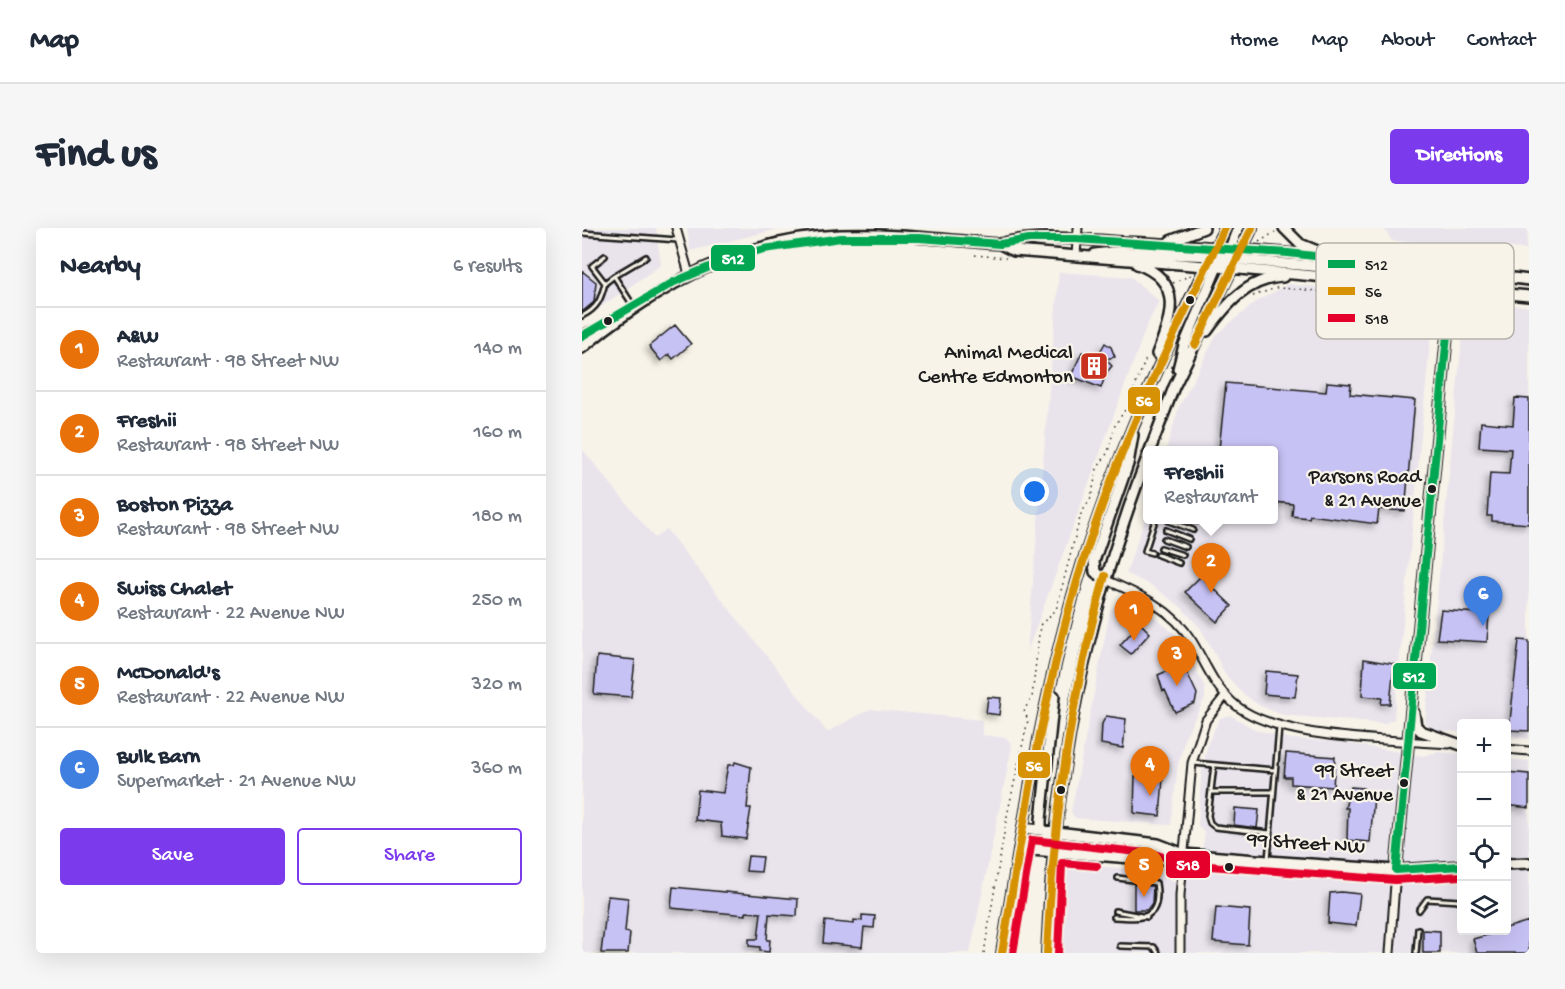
<!DOCTYPE html>
<html lang="en">
<head>
<meta charset="utf-8">
<style>
	body { margin:0; font-family:"Gochi Hand",sans-serif; background:#f6f6f7; color:#1f2937 }
	.controls { position:absolute; right:18px; bottom:18px; display:grid; overflow:hidden; border-radius:6px; box-shadow:0 6px 24px #0002 }
	.controls button { width:54px; height:54px; display:grid; place-items:center; padding:0; border:0; border-bottom:2px solid #e0e1e3; background:#fff; color:#1f2937; font:30px sans-serif }
	.you { position:absolute; left:453px; top:264px; width:21px; height:21px; margin:-15px; border:4px solid #fff; border-radius:50%; background:#1a73e8; box-shadow:0 0 0 9px #1a73e833 }
	.badge { display:grid; place-items:center; width:39px; height:39px; border-radius:50%; background:#7c3aed; color:#fff; font-size:20px; font-weight:700 }
	.pin { position:absolute; translate:-50% -50px; filter:drop-shadow(0 2px 3px #0008) }
	.pin::after { content:''; position:absolute; top:32px; width:21px; height:18px; background:inherit; clip-path:polygon(0 0,100% 0,50% 100%) }
	.popup { position:absolute; left:561px; top:218px; width:135px; height:78px; box-sizing:border-box; display:grid; place-content:center; border-radius:6px; background:#fff; filter:drop-shadow(0 2px 4px #0005); font-size:20px; white-space:nowrap; color:#747a83 }
	.popup b { font-size:22px; color:#1f2937 }
	.popup::after { content:''; position:absolute; left:50%; top:100%; margin-left:-12px; border:12px solid transparent; border-top-color:#fff }
	.list { margin:0; padding:0; list-style:none }
	h2 { display:flex; justify-content:space-between; align-items:center; height:78px; margin:0; padding:0 24px; font-size:26px }
	h2 small { font-size:20px; font-weight:400; color:#747a83 }
	.list li { display:grid; grid-template-columns:39px 1fr auto; gap:18px; align-items:center; box-sizing:border-box; height:84px; padding:0 24px; border-top:2px solid #e0e1e3 }
	.list b { display:block; font-size:22px; white-space:nowrap }
	.list p { margin:0; font-size:20px; white-space:nowrap; color:#747a83 }
	.list em { font-size:20px; font-style:normal; color:#747a83 }
	.actions { display:flex; gap:12px; padding:18px 24px }
	.actions a { flex:1; padding:14px 0; border:2px solid #7c3aed; border-radius:6px; text-align:center; font-size:21px; color:#7c3aed }
	.actions .main { background:#7c3aed; color:#fff }
	.icon { flex:none; width:33px; height:33px; fill:none; stroke:currentColor; stroke-width:2; stroke-linecap:round; stroke-linejoin:round }
	.map { position:relative; flex:none; width:947px; height:725px; overflow:hidden; border-radius:6px }
	header { display:flex; align-items:center; gap:36px; box-sizing:border-box; height:84px; padding:0 30px; background:#fff; border-bottom:2px solid #e0e1e3 }
	header strong { font-size:28px }
	nav { display:flex; gap:33px; margin-inline-start:auto; font-size:21px }
	.intro { display:flex; align-items:center; justify-content:space-between; box-sizing:border-box; height:144px; padding:0 36px }
	h1 { margin:0; font-size:42px }
	.button { padding:15px 27px; border-radius:6px; background:#7c3aed; color:#fff; font-size:21px; font-weight:700 }
	main { display:flex; gap:36px; padding:0 36px }
	aside { flex:1; background:#fff; border-radius:6px; box-shadow:0 6px 24px #0002 }
	.map>svg:first-child { display:block }
</style>
</head>
<body>
<header>
<strong>Map</strong>
<nav><a>Home</a><a>Map</a><a>About</a><a>Contact</a></nav>
</header>
<div class="intro"><h1>Find us</h1><a class="button">Directions</a></div>
<main>
<aside>
<h2>Nearby<small>6 results</small></h2>
<ul class="list">
<li><span class="badge" style="background:#e8710a">1</span><div><b>A&amp;W</b><p>Restaurant · 98 Street NW</p></div><em>140 m</em></li>
<li><span class="badge" style="background:#e8710a">2</span><div><b>Freshii</b><p>Restaurant · 98 Street NW</p></div><em>160 m</em></li>
<li><span class="badge" style="background:#e8710a">3</span><div><b>Boston Pizza</b><p>Restaurant · 98 Street NW</p></div><em>180 m</em></li>
<li><span class="badge" style="background:#e8710a">4</span><div><b>Swiss Chalet</b><p>Restaurant · 22 Avenue NW</p></div><em>250 m</em></li>
<li><span class="badge" style="background:#e8710a">5</span><div><b>McDonald's</b><p>Restaurant · 22 Avenue NW</p></div><em>320 m</em></li>
<li><span class="badge" style="background:#3f7fe0">6</span><div><b>Bulk Barn</b><p>Supermarket · 21 Avenue NW</p></div><em>360 m</em></li>
</ul>
<div class="actions"><a class="main">Save</a><a>Share</a></div>
</aside>
<div class="map">
<svg width="947" height="725" viewBox="0 0 947 725">
	<defs>
		<filter id="shadow"><feDropShadow dx="-3.5" dy="3.5" stdDeviation="3" flood-color="#0004"/></filter>
	</defs>
	<rect width="100%" height="100%" fill="#f7f3e8"/>
	<filter id="ink" filterUnits="userSpaceOnUse"><feTurbulence type="fractalNoise" baseFrequency=".0167" numOctaves="2"/><feDisplacementMap in="SourceGraphic" scale="12" xChannelSelector="R" yChannelSelector="G"/><feConvolveMatrix kernelMatrix="1 2 1 2 8 2 1 2 1" color-interpolation-filters="sRGB"/></filter>
	<g filter="url(#ink)">
		<path fill="#e9e4ec" d="M 0,0 L 74,0 L 79,37 L 0,92 Z
			M 105,0 L 200,0 L 108,23 Z
			M 802,0 L 946,0 L 944,21 L 810,13 Z
			M 477,44 L 549,49 L 577,73 L 565,97 L 445,424 Z
			M 706,56 L 839,69 L 851,83 L 812,491 L 802,496 L 701,487 L 678,478 L 660,465 L 644,447 L 619,401 L 598,378 L 570,358 L 544,345 L 566,282 L 566,292 L 692,292 L 692,222 L 584,222 L 597,179 L 635,106 L 674,74 Z
			M 900,72 L 947,79 L 947,511 L 925,508 L 924,496 L 879,496 L 879,504 L 848,502 L 843,493 L 882,90 L 889,77 Z
			M 0,221 L 73,310 L 84,301 L 245,504 L 288,481 L 400,492 L 400,507 L 425,510 L 430,518 L 388,725 L 0,725 Z
			M 536,374 L 555,375 L 593,406 L 605,422 L 623,460 L 623,470 L 604,507 L 596,537 L 589,597 L 493,590 L 489,584 L 528,383 Z
			M 648,487 L 674,502 L 710,511 L 753,513 L 841,528 L 855,524 L 879,526 L 879,702 L 924,702 L 925,531 L 947,533 L 947,725 L 479,725 L 486,643 L 494,637 L 584,643 L 589,653 L 612,650 L 617,645 L 623,605 L 616,599 L 619,548 L 626,515 L 638,490 Z"/>
		<path fill="#c7c2f4" stroke="#1c1c1c" stroke-width="1.5" filter="url(#shadow)" d="M 0,43 L 14,54 L 12,74 L 0,84 Z
			M 93,97 L 109,116 L 91,131 L 87,126 L 79,133 L 67,118 Z
			M 523,115 L 529,119 L 533,129 L 523,131 L 530,138 L 524,145 L 519,160 L 489,148 L 500,124 L 514,131 Z
			M 745,154 L 769,156 L 768,166 L 833,172 L 823,283 L 797,281 L 795,296 L 728,287 L 727,290 L 710,288 L 711,276 L 692,274 L 692,222 L 637,222 L 644,155 L 744,164 Z
			M 933,170 L 947,171 L 947,296 L 910,293 L 910,288 L 905,288 L 908,245 L 927,246 L 929,221 L 897,219 L 899,194 L 931,197 Z
			M 619,348 L 650,378 L 635,394 L 603,364 Z
			M 859,382 L 907,386 L 905,414 L 855,411 Z
			M 558,395 L 568,405 L 549,426 L 538,417 Z
			M 937,412 L 947,413 L 947,503 L 927,502 Z
			M 15,428 L 53,432 L 49,469 L 12,466 Z
			M 782,431 L 812,436 L 808,476 L 799,476 L 800,470 L 780,468 Z
			M 601,436 L 615,466 L 613,475 L 593,484 L 583,462 L 581,463 L 576,447 Z
			M 684,443 L 716,446 L 713,469 L 682,466 Z
			M 406,469 L 419,470 L 417,487 L 404,485 Z
			M 524,488 L 544,491 L 541,520 L 519,516 L 520,496 Z
			M 704,525 L 753,529 L 751,559 L 709,556 L 709,549 L 702,549 Z
			M 153,534 L 169,539 L 165,580 L 169,580 L 164,611 L 140,608 L 139,595 L 113,592 L 116,562 L 141,565 L 146,537 L 152,537 Z
			M 924,544 L 947,546 L 947,580 L 924,577 Z
			M 553,548 L 581,551 L 578,588 L 552,585 Z
			M 769,559 L 781,560 L 780,567 L 792,568 L 788,614 L 765,612 L 766,580 L 763,580 Z
			M 653,580 L 677,582 L 675,600 L 652,597 Z
			M 166,628 L 181,629 L 179,644 L 164,643 Z
			M 552,656 L 571,658 L 570,675 L 565,682 L 552,682 Z
			M 91,659 L 216,671 L 215,688 L 187,686 L 185,712 L 188,712 L 187,724 L 178,723 L 178,719 L 167,718 L 167,711 L 176,711 L 179,685 L 164,684 L 164,687 L 89,680 Z
			M 759,664 L 778,666 L 774,698 L 746,695 L 748,665 Z
			M 26,668 L 46,670 L 43,704 L 48,705 L 46,725 L 19,725 Z
			M 634,679 L 668,682 L 666,717 L 631,714 Z
			M 280,687 L 293,688 L 292,700 L 282,699 L 280,719 L 241,715 L 243,693 L 272,696 L 272,692 L 280,693 Z
			M 947,693 L 947,725 L 895,725 L 891,711 L 924,702 L 924,700 Z
			M 841,702 L 858,703 L 858,725 L 841,725 Z"/>
		<g fill="none" stroke-linecap="round" stroke-linejoin="round">
			<g stroke="#1c1c1c" stroke-width="8">
				<path id="lane" d="M 0,5 L 96,12
					M 23,28 L 10,38 L 23,55 L 32,48
					M 52,79 L 32,48 L 64,29
					M 0,88 C 16,80 19,71 23,55
					M 611,292 L 615,293
					M 587,293 L 611,302
					M 584,302 L 607,311
					M 582,311 L 604,319
					M 579,320 L 601,327
					M 570,325 L 563,323 L 573,292
					M 576,327 L 597,335
					M 611,535 L 693,542
					M 632,537 L 626,588 L 628,595 L 633,599 L 688,605
					M 630,564 L 691,564
					M 686,632 L 697,499
					M 837,682 L 845,671 L 878,673
					M 533,683 L 565,689
					M 532,689 C 561,691 580,692 574,655 L 536,650
					M 538,718 L 572,719 L 576,725
					M 834,725 L 836,701"/>
			</g>
			<g stroke="#1c1c1c" stroke-width="11">
				<path id="street" d="M 94,0 L 107,46
					M 494,27 L 496,0
					M 522,351 C 556,366 590,380 610,413 C 623,434 631,457 650,474 C 692,513 809,511 867,516
					M 924,521 L 947,523
					M 598,725 L 598,667 L 610,535 L 624,492 L 643,468
					M 808,725 L 814,642"/>
			</g>
			<g stroke="#1c1c1c" stroke-width="14">
				<path id="secondary" d="M 702,0 L 718,16 L 745,27
					M 588,13 L 622,0
					M 418,16 C 455,5 501,12 540,14 C 676,20 812,35 947,52
					M 647,23 L 656,0
					M 513,26 L 530,24 L 631,28
					M 628,35 L 647,31 L 777,42 L 808,41
					M 555,36 C 603,53 589,90 575,126
					M 625,103 C 644,77 666,50 701,49
					M 0,108 L 18,100
					M 0,120 C 74,57 159,11 258,7 C 311,5 365,12 418,16 L 432,23 L 636,39 L 947,68
					M 596,141 L 602,117 L 638,32 L 639,27 L 634,18
					M 568,222 L 592,159 L 670,0
					M 522,351 L 513,344 L 512,333 L 546,236 L 551,207
					M 832,485 L 834,498 L 839,503 L 879,517
					M 441,600 L 576,616 L 602,626 L 686,633 L 814,642 L 879,638
					M 437,621 L 574,632 L 602,626
					M 470,624 L 459,602 L 459,592 L 472,468
					M 924,636 L 947,635
					M 814,642 L 871,44
					M 420,725 C 442,594 461,461 501,334 C 538,218 589,109 643,0
					M 465,725 C 472,548 502,393 566,227"/>
			</g>
			<path stroke="#1c1c1c" stroke-width="1.5" stroke-dasharray="1.5 4.5" stroke-linecap="butt" d="M 677,14 L 693,4
				M 751,19 L 841,30
				M 393,27 L 424,30
				M 591,55 L 609,47
				M 671,68 L 694,60 L 714,61 L 858,75
				M 878,74 L 892,72
				M 402,725 L 425,588 L 444,501 L 446,492 L 442,482 L 450,470 L 458,397 L 474,382 L 499,286 L 509,270 L 515,241 L 526,224 L 533,197 L 545,179 L 565,128"/>
			<use href="#lane" stroke="#f7f3e8" stroke-width="3"/>
			<use href="#street" stroke="#f7f3e8" stroke-width="7"/>
			<use href="#secondary" stroke="#f7f3e8" stroke-width="9"/>
			<g stroke="#f7f3e8" stroke-width="12">
				<path id="bus-1" d="M 0,108 L 92,54 L 144,32 L 182,21 L 259,10 L 337,10 L 418,16 L 447,11 L 494,11 L 706,25 L 871,44 L 814,642 L 879,638"/>
			</g>
			<g stroke="#f7f3e8" stroke-width="12">
				<path id="bus-2" d="M 613,117 L 670,0
					M 420,725 C 442,594 461,461 501,334 C 537,218 590,109 643,0
					M 465,725 C 471,597 487,472 523,348"/>
			</g>
			<g stroke="#f7f3e8" stroke-width="12">
				<path id="bus-3" d="M 431,725 L 450,612 L 573,626 L 601,636 L 813,652 L 879,648
					M 476,725 L 480,635 L 515,638"/>
			</g>
			<use href="#bus-1" stroke="#00a651" stroke-width="8"/>
			<use href="#bus-2" stroke="#d69104" stroke-width="8"/>
			<use href="#bus-3" stroke="#e4002b" stroke-width="8"/>
		</g>
	</g>
	<defs>
		<g id="building-square" transform="scale(1.5)"><rect x="-9" y="-9" width="18" height="18" rx="4" fill="#c8321e" stroke="#f7f3e8"/><path d="M-4-6H4V6H1V3H-1V6H-4ZM-2.5-4.3h1.7v1.8h-1.7ZM.8-4.3h1.7v1.8H.8ZM-2.5-1h1.7V.8h-1.7ZM.8-1h1.7V.8H.8Z" fill="#fff"/></g>
	</defs>
	<g fill-rule="evenodd">
		<use href="#building-square" x="512" y="138"/>
	</g>
	<g fill="#1c1c1c" stroke="#f7f3e8" stroke-width="2">
		<circle cx="608" cy="72" r="5"/>
		<circle cx="26" cy="93" r="5"/>
		<circle cx="850" cy="261" r="5"/>
		<circle cx="822" cy="555" r="5"/>
		<circle cx="479" cy="562" r="5"/>
		<circle cx="647" cy="639" r="5"/>
	</g>
	<g text-anchor="middle" dominant-baseline="central" stroke-width="4.5" stroke-linejoin="round" paint-order="stroke">
		<g font-size="20" fill="#1c1c1c" stroke="#f7f3e8" text-anchor="end">
			<text x="839" y="250">Parsons Road<tspan x="839" dy="24">&amp; 21 Avenue</tspan></text>
			<text x="811" y="544">99 Street<tspan x="811" dy="24">&amp; 21 Avenue</tspan></text>
		</g>
		<g font-size="21" fill="#1c1c1c" stroke="#f7f3e8" text-anchor="end">
			<text x="491" y="126">Animal Medical<tspan x="491" dy="24">Centre Edmonton</tspan></text>
		</g>
		<g font-size="21" fill="#1c1c1c" stroke="#f7f3e8">
			<text transform="translate(724 617) rotate(4)">99 Street NW</text>
		</g>
	</g>
	<rect x="734" y="15" width="198" height="96" rx="9" fill="#f7f3e8" stroke="#b5b2ab" stroke-width="1.5"/>
	<rect x="746" y="32" width="27" height="8" fill="#00a651"/>
	<rect x="746" y="59" width="27" height="8" fill="#d69104"/>
	<rect x="746" y="86" width="27" height="8" fill="#e4002b"/>
	<g font-size="16" fill="#1c1c1c">
		<text x="783" y="42">512</text>
		<text x="783" y="69">56</text>
		<text x="783" y="96">518</text>
	</g>
	<g stroke="#f7f3e8" stroke-width="2">
		<rect x="128" y="16" width="46" height="28" rx="6" fill="#00a651"/>
		<rect x="545" y="158" width="34" height="29" rx="6" fill="#d69104"/>
		<rect x="810" y="434" width="45" height="28" rx="6" fill="#00a651"/>
		<rect x="435" y="523" width="34" height="28" rx="6" fill="#d69104"/>
		<rect x="583" y="622" width="46" height="29" rx="6" fill="#e4002b"/>
	</g>
	<g font-size="16" text-anchor="middle" font-weight="bold" fill="#fff">
		<text x="151" y="36">512</text>
		<text x="562" y="178">56</text>
		<text x="832" y="454">512</text>
		<text x="452" y="543">56</text>
		<text x="606" y="642">518</text>
	</g>
</svg>
<div class="controls">
<button>+</button>
<button>−</button>
<button><svg class="icon" aria-label="locate" viewBox="0 0 24 24"><circle cx="12" cy="12" r="6"/><path d="M12 2v4M12 18v4M2 12h4M18 12h4"/></svg></button>
<button><svg class="icon" aria-label="layers" viewBox="0 0 24 24"><path d="M12 4l9 5-9 5-9-5zM3 14l9 5 9-5"/></svg></button>
</div>
<div class="you"></div>
<div class="pin badge" style="left:552px;top:413px;background:#e8710a">1</div>
<div class="pin badge" style="left:629px;top:365px;background:#e8710a">2</div>
<div class="popup"><b>Freshii</b>Restaurant</div>
<div class="pin badge" style="left:595px;top:458px;background:#e8710a">3</div>
<div class="pin badge" style="left:568px;top:568px;background:#e8710a">4</div>
<div class="pin badge" style="left:562px;top:669px;background:#e8710a">5</div>
<div class="pin badge" style="left:901px;top:398px;background:#3f7fe0">6</div>
</div>
</main>
</body>
</html>
